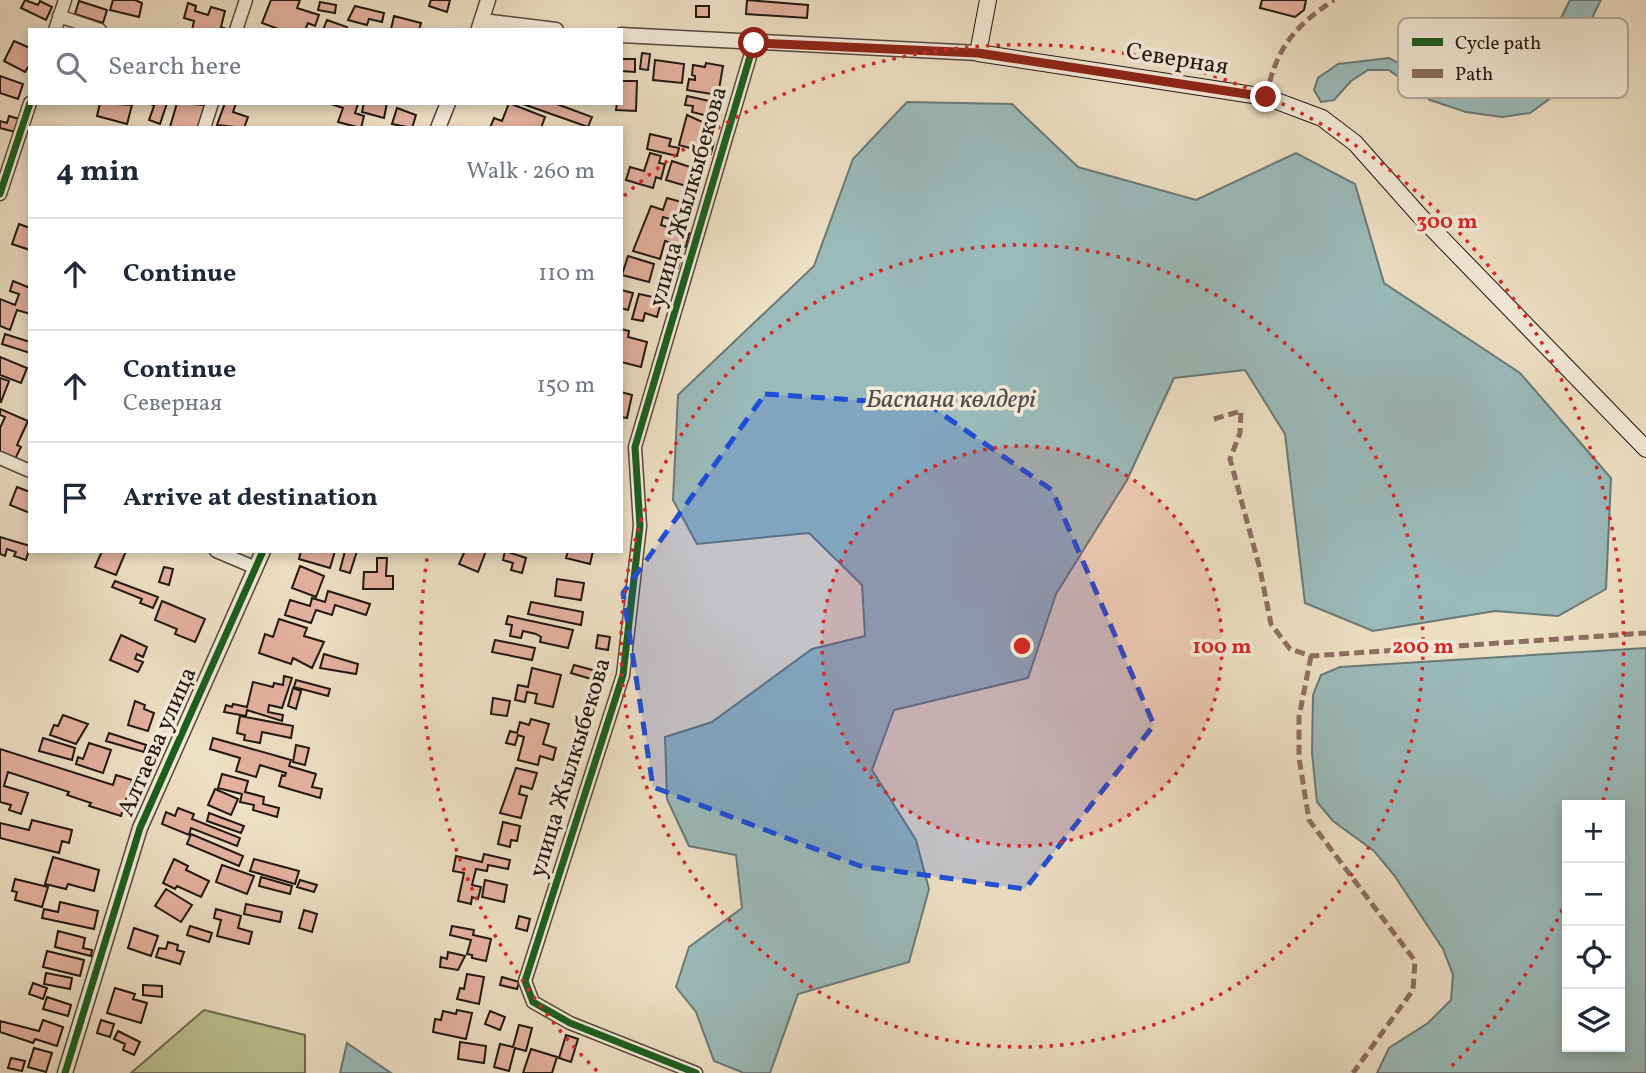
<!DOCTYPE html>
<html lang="en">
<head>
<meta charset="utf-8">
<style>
	body { margin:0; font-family:Vollkorn,serif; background:#f6f6f7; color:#1f2937 }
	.controls { position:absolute; right:21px; bottom:21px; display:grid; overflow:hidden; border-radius:0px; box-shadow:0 4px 10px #0003 }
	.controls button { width:63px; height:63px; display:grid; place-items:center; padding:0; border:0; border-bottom:2px solid #e0e1e3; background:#fff; color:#1f2937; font:35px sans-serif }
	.stop { position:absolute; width:21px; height:21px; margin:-16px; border:5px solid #8f2418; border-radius:50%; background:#fff }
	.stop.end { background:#8f2418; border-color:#fff; box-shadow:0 2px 7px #0008 }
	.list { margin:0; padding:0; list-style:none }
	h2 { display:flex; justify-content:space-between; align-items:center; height:91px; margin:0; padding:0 28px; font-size:30px }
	h2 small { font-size:23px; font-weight:400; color:#747a83 }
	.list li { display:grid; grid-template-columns:46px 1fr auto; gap:21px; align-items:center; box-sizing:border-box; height:112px; padding:0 28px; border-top:2px solid #e0e1e3 }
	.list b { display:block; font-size:26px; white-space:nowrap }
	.list p { margin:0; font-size:23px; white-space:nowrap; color:#747a83 }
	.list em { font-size:23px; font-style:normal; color:#747a83 }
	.icon { flex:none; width:38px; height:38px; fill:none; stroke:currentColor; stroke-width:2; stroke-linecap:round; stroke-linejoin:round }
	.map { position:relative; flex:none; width:1646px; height:1073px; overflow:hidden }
	.search { position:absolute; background:#fff; box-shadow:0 4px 10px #0003; left:28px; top:28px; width:595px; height:77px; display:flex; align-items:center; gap:18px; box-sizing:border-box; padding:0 24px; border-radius:0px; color:#747a83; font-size:26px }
	.panel { position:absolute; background:#fff; box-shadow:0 4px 10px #0003; left:28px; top:126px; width:595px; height:427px; border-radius:0px }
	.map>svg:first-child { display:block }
</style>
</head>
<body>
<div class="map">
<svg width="1646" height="1073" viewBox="0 0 1646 1073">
	<rect width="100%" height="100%" fill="#eee0c5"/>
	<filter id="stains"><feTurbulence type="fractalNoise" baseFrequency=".00286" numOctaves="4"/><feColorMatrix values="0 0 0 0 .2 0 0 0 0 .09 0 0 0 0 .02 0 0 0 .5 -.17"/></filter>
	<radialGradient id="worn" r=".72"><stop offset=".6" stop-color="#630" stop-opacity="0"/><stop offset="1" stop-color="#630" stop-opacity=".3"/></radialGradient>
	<path fill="#bcc192" stroke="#6e6c51" stroke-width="2" d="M 204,1010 L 305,1035 L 305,1073 L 131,1073 Z"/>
	<path fill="#9bbbbb" stroke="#6a7977" stroke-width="2" fill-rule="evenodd" d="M 1570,0 L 1601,0 L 1552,97 L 1530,113 L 1502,117 L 1466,112 L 1430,100 L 1389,70 L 1368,70 L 1351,81 L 1334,100 L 1321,102 L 1314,90 L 1318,78 L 1338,64 L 1389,58 L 1435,83 L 1504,81 L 1552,36 Z
		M 907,102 L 1012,104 L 1078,167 L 1196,200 L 1296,153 L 1355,184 L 1384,283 L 1520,373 L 1611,478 L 1606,589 L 1558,616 L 1495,611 L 1373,631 L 1305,603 L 1285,434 L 1245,370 L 1174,378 L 1127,480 L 1056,594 L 1028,678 L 894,710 L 872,770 L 916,840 L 929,889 L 909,962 L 798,994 L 770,1073 L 744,1073 L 714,1061 L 696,1012 L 676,987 L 689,947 L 742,908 L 736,855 L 689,846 L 667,799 L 665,737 L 712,722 L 812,649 L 865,636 L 862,585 L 809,533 L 697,544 L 673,500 L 678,395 L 814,266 L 853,159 Z
		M 1646,648 L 1646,1073 L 1377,1073 L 1389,1048 L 1428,1023 L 1451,1000 L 1453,975 L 1443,949 L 1394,875 L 1374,851 L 1333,821 L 1317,802 L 1312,753 L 1313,695 L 1321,675 L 1340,667 ZM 1567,805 L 1620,805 L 1620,1047 L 1567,1047 Z
		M 347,1043 L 391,1073 L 340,1073 Z"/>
	<path fill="#e5b2a1" stroke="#211610" stroke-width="2" d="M 25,0 L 38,5 L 40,1 L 52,7 L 46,20 L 21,8 Z
		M 113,0 L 135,0 L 142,3 L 139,17 L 110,10 Z
		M 271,0 L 300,0 L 297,8 L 319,15 L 315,26 L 308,23 L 305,30 L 281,30 L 262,23 Z
		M 431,0 L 450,0 L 447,12 L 429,6 Z
		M 747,0 L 808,5 L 807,18 L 746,14 Z
		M 1262,0 L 1306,0 L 1304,10 L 1295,17 L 1260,8 Z
		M 79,1 L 107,10 L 103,23 L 75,14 Z
		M 320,2 L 336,5 L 335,13 L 318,10 Z
		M 188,3 L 196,6 L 195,11 L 208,15 L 211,7 L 225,11 L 221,27 L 229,30 L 192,30 L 194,21 L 184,18 Z
		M 355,6 L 384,13 L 382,22 L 369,19 L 367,25 L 348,20 Z
		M 696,6 L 709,6 L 709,17 L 696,17 Z
		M 394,16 L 421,23 L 419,30 L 391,29 Z
		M 327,20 L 347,27 L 346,30 L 323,30 Z
		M 14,41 L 30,48 L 30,64 L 25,72 L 4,61 Z
		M 642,53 L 650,54 L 648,70 L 640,69 Z
		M 621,59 L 635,59 L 635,72 L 621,71 Z
		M 655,60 L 684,64 L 682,83 L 653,80 Z
		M 706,63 L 723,66 L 718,95 L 687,90 L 689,79 L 695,80 L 695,76 L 692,75 L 693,65 L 705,67 Z
		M 0,76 L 23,84 L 18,99 L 0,93 Z
		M 621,81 L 637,81 L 636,111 L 616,110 L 617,103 L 621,103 Z
		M 687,96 L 723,104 L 720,119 L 692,112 L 693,106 L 685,105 Z
		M 100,103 L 132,105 L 127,124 L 97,116 Z
		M 149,103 L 167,103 L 160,124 L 149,120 L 154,106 Z
		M 177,103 L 205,105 L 198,128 L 170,127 Z
		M 225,103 L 236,103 L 233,112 L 248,117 L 244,128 L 217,125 Z
		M 328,103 L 358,104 L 355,113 L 364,116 L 361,128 L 338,122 L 343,108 Z
		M 364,103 L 387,103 L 384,118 L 362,112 Z
		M 509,103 L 545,117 L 541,128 L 490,128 L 494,118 L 502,121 Z
		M 520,103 L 554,103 L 592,117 L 588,127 Z
		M 397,108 L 416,115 L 412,128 L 392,124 Z
		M 687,115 L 709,125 L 705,139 L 714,142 L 711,154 L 679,145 Z
		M 9,116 L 19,119 L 15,132 L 0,128 L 0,121 L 7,123 Z
		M 650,134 L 671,139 L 669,146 L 679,148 L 677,156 L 647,149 Z
		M 650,153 L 661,156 L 659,163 L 665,164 L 661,179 L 656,177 L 653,188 L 626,180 L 630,167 L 644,171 Z
		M 672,161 L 699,170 L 693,188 L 666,180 Z
		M 667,198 L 685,203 L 680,222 L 663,217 L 661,225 L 689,233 L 686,247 L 665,241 L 660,259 L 633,251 L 651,206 L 663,210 Z
		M 19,224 L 30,228 L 30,250 L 12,244 Z
		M 672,249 L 682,252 L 678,268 L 667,265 Z
		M 628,256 L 654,264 L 649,282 L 622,275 Z
		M 13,281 L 30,288 L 30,314 L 17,310 L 10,330 L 0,326 L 0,299 L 15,305 L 19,294 L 10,291 Z
		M 621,290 L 633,293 L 628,310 L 621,308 Z
		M 639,294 L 662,299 L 657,317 L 645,313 L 643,321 L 632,319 Z
		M 621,329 L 629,331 L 628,337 L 647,342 L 641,367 L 621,362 Z
		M 5,334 L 30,342 L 30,353 L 2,344 Z
		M 0,357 L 27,368 L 21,383 L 0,375 Z
		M 0,378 L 9,381 L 1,402 L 0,402 Z
		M 621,392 L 632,395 L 627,418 L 621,417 Z
		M 0,409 L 28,421 L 17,445 L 21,447 L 15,459 L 0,452 L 0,428 L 5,417 L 0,415 Z
		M 17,487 L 30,492 L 30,513 L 10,505 Z
		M 0,537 L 30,546 L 26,560 L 14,556 L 16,552 L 7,549 L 5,556 L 0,554 Z
		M 102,551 L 126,551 L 116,575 L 95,567 Z
		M 301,551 L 335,551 L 330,568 L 299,559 Z
		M 345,551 L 357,551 L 350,573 L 340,570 Z
		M 460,551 L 486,551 L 478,572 L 459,564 L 464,553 Z
		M 505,551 L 526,558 L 522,573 L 511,570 L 513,563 L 503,560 Z
		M 568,551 L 593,551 L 590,564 L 566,558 Z
		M 377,558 L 387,558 L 386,576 L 393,576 L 393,589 L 363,589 L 364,572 L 377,572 Z
		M 300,566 L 324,576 L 316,597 L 292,588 Z
		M 164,567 L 173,569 L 169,585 L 159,582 Z
		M 557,579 L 584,583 L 581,600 L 555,596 Z
		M 115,581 L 158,597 L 153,608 L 140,603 L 142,599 L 112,587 Z
		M 328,591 L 370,604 L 366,615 L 335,605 L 332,615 L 316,610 L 311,623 L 285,615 L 290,600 L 310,606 L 312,598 L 325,602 Z
		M 162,601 L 205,619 L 195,642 L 175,634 L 177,629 L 155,620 Z
		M 531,602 L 583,612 L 581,625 L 528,614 Z
		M 508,616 L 573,630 L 568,648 L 540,642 L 541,637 L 536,634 L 523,631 L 521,638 L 510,636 L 512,625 L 506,624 Z
		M 279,619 L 307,628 L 304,636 L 324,642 L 312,668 L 293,658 L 291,664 L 259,653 L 265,634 L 273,637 Z
		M 121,635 L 147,647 L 143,657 L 137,654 L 135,659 L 143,662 L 138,672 L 110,660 Z
		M 598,635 L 610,637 L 608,650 L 596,648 Z
		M 495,640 L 535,648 L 532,660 L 492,652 Z
		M 324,654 L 358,664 L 356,674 L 320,668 Z
		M 574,665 L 600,672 L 598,681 L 571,673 Z
		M 532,668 L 561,675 L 553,707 L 535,703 L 537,694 L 527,692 L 525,702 L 515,700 L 518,685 L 528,687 Z
		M 284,676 L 292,678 L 282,708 L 269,705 L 268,712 L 283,715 L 282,721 L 247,710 L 246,716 L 224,712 L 226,705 L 232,707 L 233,704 L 247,707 L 253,682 L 273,687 L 274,683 L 283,685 Z
		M 296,680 L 330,689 L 328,696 L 294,687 Z
		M 293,688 L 301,691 L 296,709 L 288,706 Z
		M 493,698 L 510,701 L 507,716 L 491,714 Z
		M 135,701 L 145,705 L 144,709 L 154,713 L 148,731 L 128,725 Z
		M 63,715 L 88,724 L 76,744 L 50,735 L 54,725 L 58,726 Z
		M 240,716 L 293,726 L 291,738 L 262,732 L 260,743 L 244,740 L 245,735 L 237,733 Z
		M 531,719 L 549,724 L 543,744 L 556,748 L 553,760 L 540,756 L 538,765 L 518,760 L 524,737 L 518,735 L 515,745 L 506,743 L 510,731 L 517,733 L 520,722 L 529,725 Z
		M 109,733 L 146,745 L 144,752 L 106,741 Z
		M 43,738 L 75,748 L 72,760 L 39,751 Z
		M 213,738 L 291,760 L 289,766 L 316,774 L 312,787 L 322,789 L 320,798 L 279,786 L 282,775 L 285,776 L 286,773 L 260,765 L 256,777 L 236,771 L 240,758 L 210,749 Z
		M 89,743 L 111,750 L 103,773 L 76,764 L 78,757 L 83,759 Z
		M 296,745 L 309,748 L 305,765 L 293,762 Z
		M 0,749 L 113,785 L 116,775 L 132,780 L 121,816 L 89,806 L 91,803 L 67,795 L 69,792 L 8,772 L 4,786 L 28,793 L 21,814 L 9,810 L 11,805 L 0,802 Z
		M 516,768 L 537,773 L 532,789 L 521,786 L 519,794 L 527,796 L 521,818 L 500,813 Z
		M 222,774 L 248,781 L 245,792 L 264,797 L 263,804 L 279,808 L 277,817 L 253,810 L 254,805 L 240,802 L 242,794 L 218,788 Z
		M 215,789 L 238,799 L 231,815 L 208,805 Z
		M 178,808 L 194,814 L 192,819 L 240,838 L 237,846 L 191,828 L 189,835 L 162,824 L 166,812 L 175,816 Z
		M 209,813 L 244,826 L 241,833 L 207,821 Z
		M 32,820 L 72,830 L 69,843 L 62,841 L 59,853 L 0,838 L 0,823 L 29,830 Z
		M 503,822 L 520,826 L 517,841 L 511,840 L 510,847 L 498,844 Z
		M 191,834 L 243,856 L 239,866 L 187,844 Z
		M 484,854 L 510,860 L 508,869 L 488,865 L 487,871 L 476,869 L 472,885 L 481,887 L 478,899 L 472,897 L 471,904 L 458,901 L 464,873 L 453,871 L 456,856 L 482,862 Z
		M 53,857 L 99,870 L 94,891 L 68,884 L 66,889 L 45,884 Z
		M 174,859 L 188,866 L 186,870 L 209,881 L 201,897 L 177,886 L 175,889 L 163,883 Z
		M 254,859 L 299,871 L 295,884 L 250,871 Z
		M 222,865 L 254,876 L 247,894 L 216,882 Z
		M 261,877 L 292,886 L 290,894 L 259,886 Z
		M 15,879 L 48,887 L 42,907 L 15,900 L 17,892 L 12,891 Z
		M 300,880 L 317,885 L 314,892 L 297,887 Z
		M 485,880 L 507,885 L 504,902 L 482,897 Z
		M 166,889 L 192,905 L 181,922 L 155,906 Z
		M 60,902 L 98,911 L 94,929 L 42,918 L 44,909 L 58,912 Z
		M 246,904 L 282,912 L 280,922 L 244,914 Z
		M 216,909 L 241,916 L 238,928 L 252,932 L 249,944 L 217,936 L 221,920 L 214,918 Z
		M 304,910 L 317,914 L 312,932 L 299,928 Z
		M 519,916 L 530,919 L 527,931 L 516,928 Z
		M 190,926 L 212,933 L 209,942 L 187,935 Z
		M 452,926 L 474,930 L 473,935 L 491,939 L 486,961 L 472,958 L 472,955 L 467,954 L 471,940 L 450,935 Z
		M 134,928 L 158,936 L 151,956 L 128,948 Z
		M 58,931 L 85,938 L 83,948 L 92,950 L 91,956 L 55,947 Z
		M 168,942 L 178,945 L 177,950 L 184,952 L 180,964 L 156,957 L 159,948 L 166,949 Z
		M 47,951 L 84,960 L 80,976 L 43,967 Z
		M 448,952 L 465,956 L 458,970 L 440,967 L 441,957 L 447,959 Z
		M 46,973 L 72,978 L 70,989 L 44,984 Z
		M 467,974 L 484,977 L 479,1004 L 457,999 L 460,988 L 464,989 Z
		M 502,977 L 519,982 L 517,989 L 500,985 Z
		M 33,983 L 47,988 L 43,999 L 29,994 Z
		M 143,985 L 162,986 L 162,997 L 143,995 Z
		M 115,988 L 135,994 L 133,999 L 147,1003 L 141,1023 L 107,1013 Z
		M 47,997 L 71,1005 L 68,1016 L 43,1009 Z
		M 457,1010 L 472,1013 L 466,1039 L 433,1032 L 435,1019 L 441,1020 L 443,1011 L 456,1014 Z
		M 490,1011 L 505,1017 L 500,1030 L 485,1024 Z
		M 43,1020 L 63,1027 L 57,1046 L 35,1039 L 33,1043 L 0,1032 L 0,1021 L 39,1031 Z
		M 101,1020 L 114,1024 L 110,1037 L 97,1033 Z
		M 519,1025 L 532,1028 L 526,1051 L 515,1048 L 509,1071 L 494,1067 L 500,1044 L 513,1047 Z
		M 118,1031 L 140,1042 L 134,1055 L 123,1050 L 125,1044 L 114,1039 Z
		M 566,1035 L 578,1039 L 571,1062 L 559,1058 Z
		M 460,1042 L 486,1046 L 484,1063 L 458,1059 Z
		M 34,1048 L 52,1053 L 46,1072 L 28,1067 Z
		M 531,1049 L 557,1057 L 552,1073 L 523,1073 Z
		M 11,1058 L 25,1061 L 22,1071 L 8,1068 Z"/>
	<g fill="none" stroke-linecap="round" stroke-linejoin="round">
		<g stroke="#54483d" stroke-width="15">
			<path id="minor" d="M 59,16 L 100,30
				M 55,30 L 65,0
				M 236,30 L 246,0
				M 204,128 L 212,103
				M 0,194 L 30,103
				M 0,458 L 30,471
				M 216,551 L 256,568
				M 696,1073 L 570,1023 L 533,1002 L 525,981 L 623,675 L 640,526 L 635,447 L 754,43"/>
		</g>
		<g stroke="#54483d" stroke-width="17">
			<path id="tertiary" d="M 482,21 L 556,30
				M 479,28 L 488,0
				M 621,35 L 978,53
				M 438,128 L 448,103
				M 65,1073 L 140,828 L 263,551"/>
		</g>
		<g stroke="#211610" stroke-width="18">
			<path id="secondary" d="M 988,0 L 978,53 L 1266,97 L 1322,118 L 1355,143 L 1419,215 L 1646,449"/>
		</g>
		<use href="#minor" stroke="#f4ebd9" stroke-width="12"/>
		<use href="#tertiary" stroke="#f4ebd9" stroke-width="14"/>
		<use href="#secondary" stroke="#f4ebd9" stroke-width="16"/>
		<path stroke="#8d6e63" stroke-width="5" stroke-dasharray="10 5" stroke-linecap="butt" d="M 1266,97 C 1276,49 1293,27 1334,0
			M 1214,419 L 1241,411 L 1240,433 L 1230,459 L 1260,569 L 1271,624 L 1290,649 L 1311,656 L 1646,633
			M 1311,656 L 1299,717 L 1299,758 L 1309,820 L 1415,961 L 1413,990 L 1353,1073"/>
		<g stroke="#f4ebd9" stroke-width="11">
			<path id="cycleway" d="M 0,194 L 30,103
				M 65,1073 L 140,828 L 263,551
				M 696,1073 L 570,1023 L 533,1002 L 525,981 L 623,675 L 640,526 L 635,447 L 754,43"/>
		</g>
		<use href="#cycleway" stroke="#1b5e20" stroke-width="7"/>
	</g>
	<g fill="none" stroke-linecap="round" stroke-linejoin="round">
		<path stroke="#8f2418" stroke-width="9" d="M 754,43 L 978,53 L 1266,97"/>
	</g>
	<path fill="#1d4ed8" fill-opacity="0.2" stroke="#1d4ed8" stroke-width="5" stroke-dasharray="14 9" stroke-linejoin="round" d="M 765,394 L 929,405 L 1052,490 L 1154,725 L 1025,889 L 860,866 L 653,787 L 623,593 Z"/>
	<circle cx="1022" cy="646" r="200" fill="#d62828" fill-opacity=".12"/>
	<g fill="none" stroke="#d62828" stroke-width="3.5" stroke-dasharray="3.5 7">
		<circle cx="1022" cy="646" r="200"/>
		<circle cx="1022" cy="646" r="401"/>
		<path d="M1567 900A601 601 0 0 1 1447 1071M597 1071A601 601 0 0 1 428 552M624 196A601 601 0 0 1 1603 802"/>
	</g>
	<g text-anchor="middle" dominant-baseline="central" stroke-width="7" stroke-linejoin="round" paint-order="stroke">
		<g font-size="24" fill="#211610" stroke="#f4ebd9">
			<text transform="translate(1177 60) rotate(9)">Северная</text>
			<text transform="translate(689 197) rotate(-74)">улица Жылкыбекова</text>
			<text transform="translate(158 742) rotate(-66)">Алтаева улица</text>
			<text transform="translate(571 768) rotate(-73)">улица Жылкыбекова</text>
		</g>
		<g font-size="26" font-style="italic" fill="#4c504c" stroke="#f4ebd9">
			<text x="951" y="400">Баспана көлдері</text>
		</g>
	</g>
	<rect x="1398" y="18" width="230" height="80" rx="10" fill="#f4ebd9" stroke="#b5ab9d" stroke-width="2"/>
	<rect x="1412" y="38" width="31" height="8" fill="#1b5e20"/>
	<rect x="1412" y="69" width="31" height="9" fill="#8d6e63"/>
	<g font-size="19" fill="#211610">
		<text x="1455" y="49">Cycle path</text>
		<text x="1455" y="80">Path</text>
	</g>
	<circle cx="1022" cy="646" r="10" fill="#d62828" stroke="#f4ebd9" stroke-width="3.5"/>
	<g font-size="21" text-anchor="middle" font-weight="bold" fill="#d62828" stroke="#f4ebd9" stroke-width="7" stroke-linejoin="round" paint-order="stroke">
		<text x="1447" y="228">300 m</text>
		<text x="1222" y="653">100 m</text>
		<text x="1423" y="653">200 m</text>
	</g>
	<rect width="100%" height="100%" filter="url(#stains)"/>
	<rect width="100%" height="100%" fill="url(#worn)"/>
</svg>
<div class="controls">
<button>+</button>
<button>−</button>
<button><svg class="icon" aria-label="locate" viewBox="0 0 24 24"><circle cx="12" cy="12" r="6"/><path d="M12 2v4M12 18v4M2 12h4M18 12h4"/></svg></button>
<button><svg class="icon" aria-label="layers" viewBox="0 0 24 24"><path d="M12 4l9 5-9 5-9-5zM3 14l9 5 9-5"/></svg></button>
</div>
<div class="stop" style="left:754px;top:43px"></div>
<div class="stop end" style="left:1266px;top:97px"></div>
<div class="search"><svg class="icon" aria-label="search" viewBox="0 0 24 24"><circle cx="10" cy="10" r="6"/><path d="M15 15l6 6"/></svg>Search here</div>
<section class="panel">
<h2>4 min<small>Walk · 260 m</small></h2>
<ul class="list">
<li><svg class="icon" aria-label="ahead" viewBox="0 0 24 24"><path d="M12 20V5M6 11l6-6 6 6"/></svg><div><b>Continue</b></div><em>110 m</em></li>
<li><svg class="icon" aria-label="ahead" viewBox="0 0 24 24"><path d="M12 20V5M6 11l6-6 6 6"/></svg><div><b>Continue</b><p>Северная</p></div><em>150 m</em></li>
<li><svg class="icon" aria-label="arrive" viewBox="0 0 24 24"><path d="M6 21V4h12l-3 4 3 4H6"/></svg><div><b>Arrive at destination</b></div></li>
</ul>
</section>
</div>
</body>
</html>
